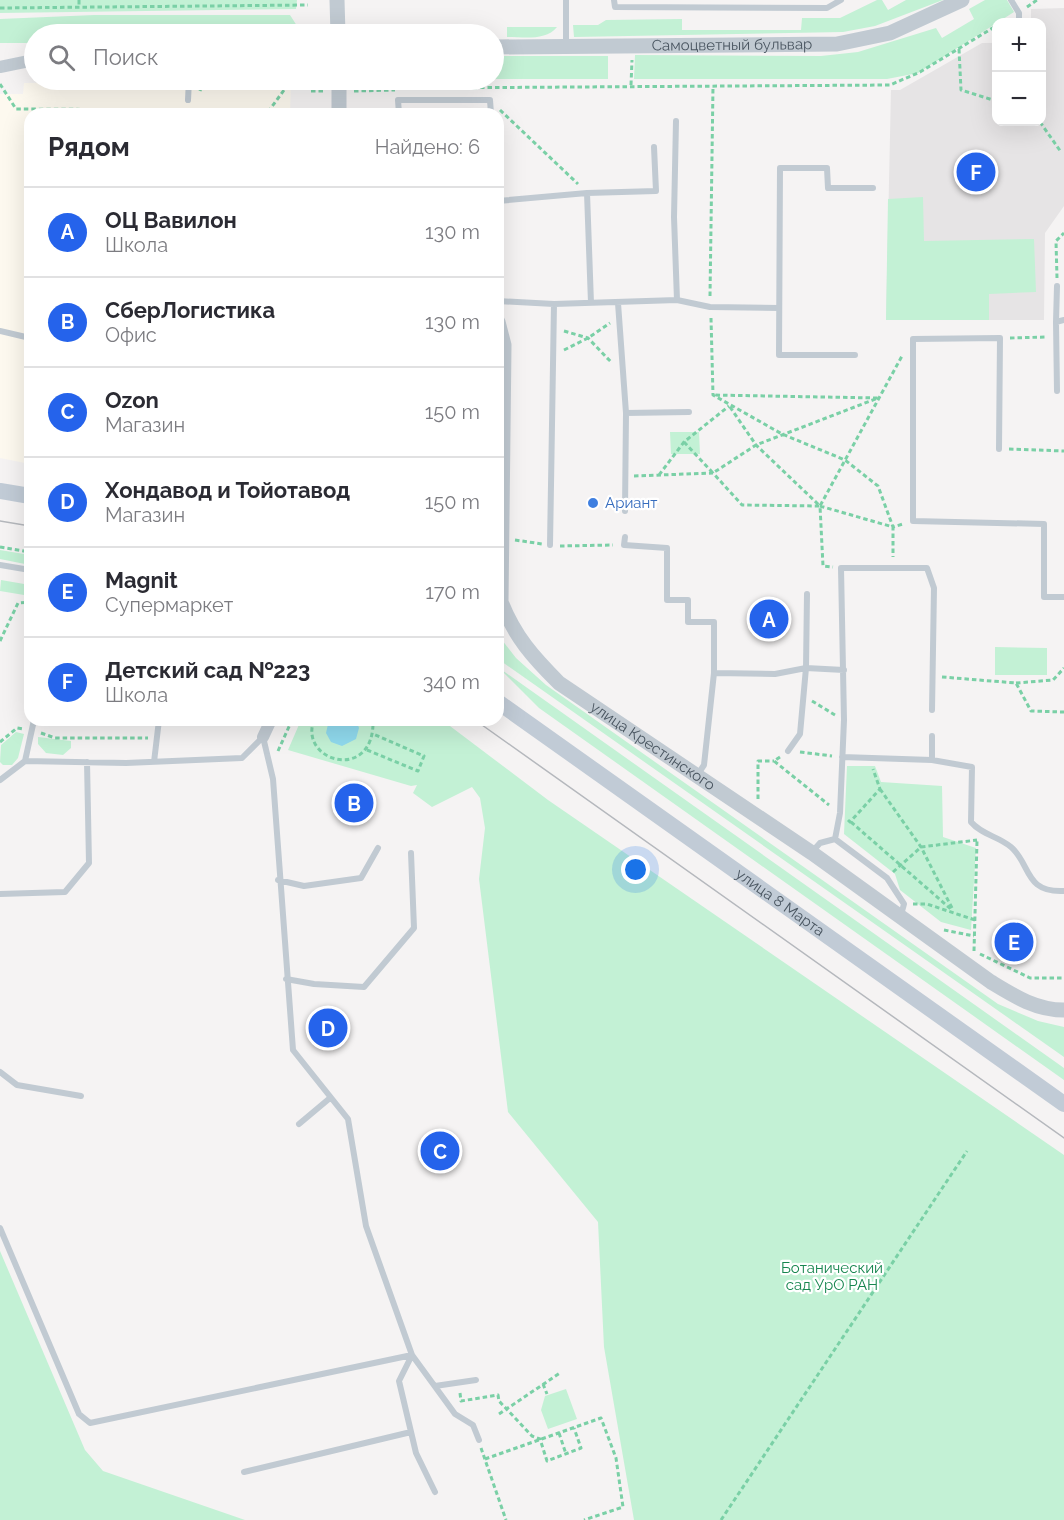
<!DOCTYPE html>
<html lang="ru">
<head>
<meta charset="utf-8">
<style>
	body { margin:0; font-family:Raleway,sans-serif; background:#f7f7f7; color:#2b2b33 }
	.controls { position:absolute; right:18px; top:18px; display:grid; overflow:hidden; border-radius:12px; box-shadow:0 6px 24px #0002 }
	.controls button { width:54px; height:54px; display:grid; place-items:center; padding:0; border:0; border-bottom:2px solid #e1e1e2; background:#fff; color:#2b2b33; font:30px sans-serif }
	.you { position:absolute; left:636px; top:870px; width:21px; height:21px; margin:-15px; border:4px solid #fff; border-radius:50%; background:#1a73e8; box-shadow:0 0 0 9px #1a73e833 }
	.badge { display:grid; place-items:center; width:39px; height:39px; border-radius:50%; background:#2563eb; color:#fff; font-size:20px; font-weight:700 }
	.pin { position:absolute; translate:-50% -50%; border:3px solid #fff; box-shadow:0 2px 6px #0006 }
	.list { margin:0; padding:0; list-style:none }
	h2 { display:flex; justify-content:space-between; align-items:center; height:78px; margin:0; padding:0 24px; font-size:26px }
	h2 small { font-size:20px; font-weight:400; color:#7c7c81 }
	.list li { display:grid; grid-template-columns:39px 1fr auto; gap:18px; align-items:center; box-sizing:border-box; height:90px; padding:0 24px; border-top:2px solid #e1e1e2 }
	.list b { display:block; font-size:22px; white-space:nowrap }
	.list p { margin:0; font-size:20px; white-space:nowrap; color:#7c7c81 }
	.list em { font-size:20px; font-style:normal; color:#7c7c81 }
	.icon { flex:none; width:33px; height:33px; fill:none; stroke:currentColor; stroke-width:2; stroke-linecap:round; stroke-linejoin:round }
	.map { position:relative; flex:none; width:1064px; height:1520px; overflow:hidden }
	.search { position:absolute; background:#fff; box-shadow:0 6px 24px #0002; left:24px; top:24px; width:480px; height:66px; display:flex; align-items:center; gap:15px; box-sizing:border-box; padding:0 21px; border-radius:33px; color:#7c7c81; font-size:22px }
	.panel { position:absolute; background:#fff; box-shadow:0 6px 24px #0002; left:24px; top:108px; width:480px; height:618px; border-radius:18px }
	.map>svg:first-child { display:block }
</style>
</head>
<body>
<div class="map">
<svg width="1064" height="1520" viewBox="0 0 1064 1520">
	<rect width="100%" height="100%" fill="#f5f3f3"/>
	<path fill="#fdf9ef" d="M 211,81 L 291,82 L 290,114 L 30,114 L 30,464 L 0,458 L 0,94 L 23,94 L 24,83 Z"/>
	<path fill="#e6e4e5" d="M 1064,8 L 1064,206 L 1045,233 L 1044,320 L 886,320 L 891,90 L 900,90 L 982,43 L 996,43 L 996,122 L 1042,122 L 1042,22 L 1031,22 L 1031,9 Z"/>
	<path fill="#c3f1d5" d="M 0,0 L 297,0 L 296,9 L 0,13 Z
		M 877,0 L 882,0 L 888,10 L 906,0 L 943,0 L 875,26 L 843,32 L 574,37 L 573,25 L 598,25 L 606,20 L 682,19 L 682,30 L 801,30 L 802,18 L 840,18 Z
		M 985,0 L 1007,0 L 1014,12 L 918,73 L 887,79 L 634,79 L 635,55 L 821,56 L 858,52 L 936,28 L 942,38 L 974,19 L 969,9 Z
		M 94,15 L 290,15 L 299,29 L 290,34 L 34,34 L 34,43 L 0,43 L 0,19 Z
		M 382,24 L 468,26 L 468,34 L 382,34 Z
		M 507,27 L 557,27 C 546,41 524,37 507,37 Z
		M 494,56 L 608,56 L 608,79 L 494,79 Z
		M 923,197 L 924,241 L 1034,239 L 1036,292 L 989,294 L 989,320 L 886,320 L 888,199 Z
		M 670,432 L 699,432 L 700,454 L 671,454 Z
		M 0,550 L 30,555 L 30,565 L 0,559 Z
		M 1,580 L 30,585 L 30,596 L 0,591 Z
		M 498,635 L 516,658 L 546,685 L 998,1004 L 1038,1021 L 1064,1027 L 1064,1057 L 498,659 Z
		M 995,647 L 1047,648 L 1047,675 L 995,675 Z
		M 499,668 L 1064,1068 L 1064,1080 L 539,708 Z
		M 301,720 L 442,720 L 548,800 L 1064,1155 L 1064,1520 L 634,1520 L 604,1347 L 598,1222 L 508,1112 L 479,879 L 485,828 L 480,798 L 472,787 L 432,807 L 413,793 L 417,785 L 411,786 L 288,750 Z
		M 16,732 L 24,734 L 18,758 L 12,765 L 3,765 L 0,762 L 1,745 Z
		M 38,737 L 71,741 L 71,748 L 63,755 L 46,753 L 38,744 Z
		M 847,766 L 875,766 L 881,782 L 942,786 L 943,837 L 976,848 L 971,930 L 941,922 L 900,890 L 895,874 L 844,834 Z
		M 0,1251 L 85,1450 L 103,1471 L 245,1520 L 0,1520 Z
		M 566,1389 L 577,1419 L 548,1429 L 541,1410 L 545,1396 Z"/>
	<path fill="#90daee" d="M 329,720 L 356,720 L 359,728 L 356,739 L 342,746 L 331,742 L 326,733 Z"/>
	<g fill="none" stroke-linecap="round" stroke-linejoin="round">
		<path stroke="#7ad0a6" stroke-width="3" stroke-dasharray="4.5 3" stroke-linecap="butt" d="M 79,0 L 79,6
			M 1027,7 L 1037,0
			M 0,8 L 308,5
			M 959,49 L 961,90 L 996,101
			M 0,84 L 16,109 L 184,110
			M 631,85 L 632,60
			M 420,88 L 890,85 L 920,72 L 996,26
			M 200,91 L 203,80
			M 311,91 L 326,91
			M 354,91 L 395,90
			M 191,110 L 268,112 L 268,114
			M 500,110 L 578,184
			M 268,112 L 287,86 L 311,86
			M 1040,122 L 1061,152
			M 1057,278 L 1056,241 L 1064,233
			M 710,296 L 713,86
			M 711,318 L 713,395 L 782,434 L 845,460 L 878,486 L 893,527 L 903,524
			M 564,331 L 588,338 L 612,363
			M 1010,338 L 1046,337
			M 564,350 L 588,338 L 610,323
			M 730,407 L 756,445 L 820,506 L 902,356
			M 684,442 L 713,473 L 756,445 L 878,398 L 713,395
			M 1009,449 L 1064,451
			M 659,475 L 684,442 L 729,406
			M 634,476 L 713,473 L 742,505 L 820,506 L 823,566 L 833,567
			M 820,506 L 893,527 L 893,557
			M 515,540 L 542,544
			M 560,546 L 613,545
			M 0,547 L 30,552
			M 0,641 L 18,603 L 30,602
			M 942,677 L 1016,683 L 1031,711 L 1064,712
			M 1016,683 L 1053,680 L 1064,668
			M 812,701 L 835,715
			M 304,720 L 312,724
			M 314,720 C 298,762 375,783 373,720
			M 41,733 L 55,738 L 148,738
			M 0,742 L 17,728 L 23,729
			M 367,750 L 418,771 L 424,756 L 373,734
			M 278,751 L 292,720
			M 800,752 L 832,756
			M 780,757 L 774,761 L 829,805
			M 880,789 L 921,847 L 953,910
			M 758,799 L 758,761 L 774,761
			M 848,820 L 850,822 L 880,789 L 873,769
			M 851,822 L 952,910
			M 893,872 L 921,847 L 977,840
			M 913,904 L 927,904 L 975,920
			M 944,930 L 974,936
			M 974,951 L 977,841
			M 980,954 L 1030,978 L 1064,978
			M 543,1384 L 547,1394
			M 460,1393 L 461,1401 L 498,1395 L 499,1401 L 532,1436 L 540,1439 L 547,1461 L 581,1448 L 574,1428
			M 499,1414 L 560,1373
			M 559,1433 L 566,1454
			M 481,1448 L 506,1520
			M 485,1459 L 601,1418 L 616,1458 L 623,1507 L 584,1520
			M 721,1520 L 967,1151"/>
		<path stroke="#c1cad2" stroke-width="6" d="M 566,0 L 566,45
			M 614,0 L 615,7 L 827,8 L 841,0
			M 1011,0 L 1019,13 L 1019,22
			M 188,100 L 189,80
			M 399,114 L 398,100 L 490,100 L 491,114
			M 587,193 L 656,191 L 654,147
			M 498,201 L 587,193 L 591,303
			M 677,300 L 710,307 L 779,308
			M 498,301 L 554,304 L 677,300 L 674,217 L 676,121
			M 618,303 L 626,413 L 625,511
			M 1056,322 L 1057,286
			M 0,331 L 30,338
			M 855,355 L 779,355 L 780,168 L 827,168 L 828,188 L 873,188
			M 1057,391 L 1056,322 L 1064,320
			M 626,413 L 689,412
			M 999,449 L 1000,338 L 913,339 L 913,521 L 1044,524 L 1044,597 L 1064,597
			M 625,537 L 624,545 L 667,548 L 667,600 L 688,600 L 688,622 L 714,622 L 714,673 L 775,674 L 806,668 L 844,670
			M 550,545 L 554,304
			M 0,565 L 30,570
			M 263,737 L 273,779 L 293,1050 L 348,1119 L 366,1226 L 412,1355 L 455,1414 L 473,1425 L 479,1440
			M 788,751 L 800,734 L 806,668 L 807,594
			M 842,757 L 932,760 L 932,736
			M 932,760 L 972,767 L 971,822 C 982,835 998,836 1011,847 C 1031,864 1024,893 1064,891
			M 25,761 L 34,720
			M 154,762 L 159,720
			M 698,774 L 704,765 L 714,673
			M 0,780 L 25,761 L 126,763 L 242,758 L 263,737
			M 835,839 L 887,878 L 904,904 L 901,915
			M 812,852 L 820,843 L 835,839 L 840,813 L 844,720 L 841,568 L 927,568 L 934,588 L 932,710
			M 278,880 L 304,886 L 361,878 L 378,848
			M 0,894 L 65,892 L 89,863 L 87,762
			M 286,979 L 314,984 L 364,987 L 414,928 L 411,853
			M 0,1072 L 17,1085 L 81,1096
			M 299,1124 L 330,1098
			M 0,1228 L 79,1414 L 90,1423 L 412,1355
			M 412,1355 L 399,1381 L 416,1453 L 435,1492
			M 435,1386 L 476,1380
			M 244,1472 L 411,1432"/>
		<path stroke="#c1cad2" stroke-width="12" d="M 0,67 L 34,60
			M 263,737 L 271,720"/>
		<g stroke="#c1cad2" stroke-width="15">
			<path d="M 337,0 L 338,34"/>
			<path id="s1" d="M 494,47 L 837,44 L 890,33 L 962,0"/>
			<path d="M 339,80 L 339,114"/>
			<path id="s2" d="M 498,322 L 504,345 L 501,602 C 515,637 533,657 559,683 L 812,853 L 991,982 C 1014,996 1036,1010 1064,1010"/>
		</g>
		<g stroke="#c1cbd6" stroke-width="16">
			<path d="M 0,491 L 30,496"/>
			<path id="s3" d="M 498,702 L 1064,1104"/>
		</g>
		<path stroke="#b5b8bd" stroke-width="1.5" d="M 0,521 L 30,526
			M 475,720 L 1064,1138"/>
	</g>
	<circle fill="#3f7fe0" stroke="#fff" stroke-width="2" cx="593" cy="503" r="6"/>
	<g text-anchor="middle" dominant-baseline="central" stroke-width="4.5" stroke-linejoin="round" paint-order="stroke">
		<g font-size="15" fill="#4a5661" stroke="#fff">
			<text stroke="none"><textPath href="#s1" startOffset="238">Самоцветный бульвар</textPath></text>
			<text stroke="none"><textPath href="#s2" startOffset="494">улица Крестинского</textPath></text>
			<text stroke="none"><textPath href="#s3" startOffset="346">улица 8 Марта</textPath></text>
		</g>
		<g font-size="15" fill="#366cbe" stroke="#fff" text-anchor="start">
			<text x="605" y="503">Ариант</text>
		</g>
		<g font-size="15" fill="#17864f" stroke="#fff">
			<text x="832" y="1268">Ботанический<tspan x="832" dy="17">сад УрО РАН</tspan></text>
		</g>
	</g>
</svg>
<div class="controls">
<button>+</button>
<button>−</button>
</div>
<div class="you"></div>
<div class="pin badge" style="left:769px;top:619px">A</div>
<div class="pin badge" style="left:354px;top:803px">B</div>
<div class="pin badge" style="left:440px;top:1151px">C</div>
<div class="pin badge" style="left:328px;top:1028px">D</div>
<div class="pin badge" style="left:1014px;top:942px">E</div>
<div class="pin badge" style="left:976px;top:172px">F</div>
<div class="search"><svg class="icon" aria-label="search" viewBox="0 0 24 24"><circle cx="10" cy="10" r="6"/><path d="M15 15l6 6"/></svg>Поиск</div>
<section class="panel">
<h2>Рядом<small>Найдено: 6</small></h2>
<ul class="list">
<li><span class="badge">A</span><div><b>ОЦ Вавилон</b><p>Школа</p></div><em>130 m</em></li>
<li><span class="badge">B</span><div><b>СберЛогистика</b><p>Офис</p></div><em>130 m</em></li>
<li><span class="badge">C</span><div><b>Ozon</b><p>Магазин</p></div><em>150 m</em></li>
<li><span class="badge">D</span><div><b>Хондавод и Тойотавод</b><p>Магазин</p></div><em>150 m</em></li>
<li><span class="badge">E</span><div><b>Magnit</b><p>Супермаркет</p></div><em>170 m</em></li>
<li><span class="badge">F</span><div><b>Детский сад №223</b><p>Школа</p></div><em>340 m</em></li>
</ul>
</section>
</div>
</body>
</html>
